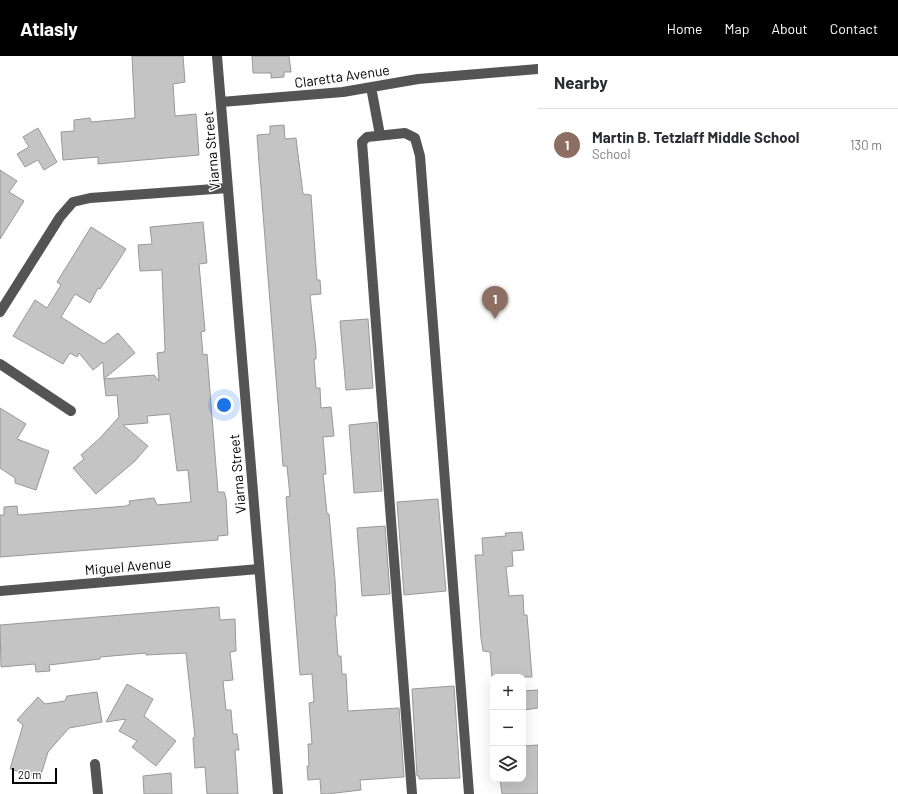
<!DOCTYPE html>
<html lang="en">
<head>
<meta charset="utf-8">
<style>
	body { margin:0; font-family:Barlow,sans-serif; background:#f2f2f3; color:#2b2b33 }
	.controls { position:absolute; right:12px; bottom:12px; display:grid; overflow:hidden; border-radius:8px; box-shadow:0 4px 16px #0002 }
	.controls button { width:36px; height:36px; display:grid; place-items:center; padding:0; border:0; border-bottom:1px solid #e1e1e2; background:#fff; color:#2b2b33; font:20px sans-serif }
	.scale { position:absolute; left:12px; bottom:10px; width:45px; box-sizing:border-box; padding-left:4px; border:2px solid #000; border-top:0; font-size:11px; line-height:14px; white-space:nowrap; color:#000; -webkit-text-stroke:3px #fff; paint-order:stroke }
	.you { position:absolute; left:224px; top:349px; width:14px; height:14px; margin:-10px; border:3px solid #fff; border-radius:50%; background:#1a73e8; box-shadow:0 0 0 6px #1a73e833 }
	.badge { display:grid; place-items:center; width:26px; height:26px; border-radius:50%; background:#000; color:#fff; font-size:13px; font-weight:700 }
	.pin { position:absolute; translate:-50% -33px; filter:drop-shadow(0 1px 2px #0008) }
	.pin::after { content:''; position:absolute; top:21px; width:14px; height:12px; background:inherit; clip-path:polygon(0 0,100% 0,50% 100%) }
	.list { margin:0; padding:0; list-style:none }
	h2 { display:flex; justify-content:space-between; align-items:center; height:52px; margin:0; padding:0 16px; font-size:17px }
	h2 small { font-size:13px; font-weight:400; color:#7c7c81 }
	.list li { display:grid; grid-template-columns:26px 1fr auto; gap:12px; align-items:center; box-sizing:border-box; height:72px; padding:0 16px; border-top:1px solid #e1e1e2 }
	.list b { display:block; font-size:15px; white-space:nowrap }
	.list p { margin:0; font-size:13px; white-space:nowrap; color:#7c7c81 }
	.list em { font-size:13px; font-style:normal; color:#7c7c81 }
	.icon { flex:none; width:22px; height:22px; fill:none; stroke:currentColor; stroke-width:2; stroke-linecap:round; stroke-linejoin:round }
	.map { position:relative; flex:none; width:538px; height:738px; overflow:hidden }
	header { display:flex; align-items:center; gap:24px; box-sizing:border-box; height:56px; padding:0 20px; background:#000; color:#fff }
	header strong { font-size:19px }
	nav { display:flex; gap:22px; margin-inline-start:auto; font-size:14px }
	main { display:flex }
	aside { flex:1; background:#fff }
	.map>svg:first-child { display:block }
</style>
</head>
<body>
<header>
<strong>Atlasly</strong>
<nav><a>Home</a><a>Map</a><a>About</a><a>Contact</a></nav>
</header>
<main>
<div class="map">
<svg width="538" height="738" viewBox="0 0 538 738">
	<rect width="100%" height="100%" fill="#fff"/>
	<path fill="#c4c4c4" stroke="#989898" d="M 132,0 L 183,0 L 185,26 L 173,28 L 175,60 L 196,58 L 199,99 L 98,108 L 98,101 L 63,104 L 61,76 L 74,75 L 74,64 L 90,62 L 91,66 L 135,62 Z
		M 252,0 L 289,0 L 291,16 L 284,16 L 284,21 L 271,22 L 271,17 L 253,17 Z
		M 284,69 L 285,83 L 296,82 L 303,138 L 311,139 L 317,224 L 320,224 L 321,238 L 310,239 L 316,294 L 316,303 L 314,303 L 316,332 L 320,332 L 321,352 L 331,351 L 334,380 L 323,381 L 326,418 L 323,418 L 327,458 L 329,458 L 335,524 L 337,560 L 335,560 L 338,600 L 341,600 L 342,618 L 346,618 L 348,655 L 399,652 L 404,721 L 360,724 L 361,734 L 327,738 L 321,738 L 320,723 L 308,724 L 307,710 L 309,710 L 308,688 L 312,688 L 309,647 L 314,646 L 312,618 L 300,619 L 286,441 L 290,440 L 287,410 L 283,410 L 259,107 L 257,79 L 270,78 L 270,70 Z
		M 38,72 L 57,106 L 44,114 L 38,104 L 25,111 L 17,98 L 29,91 L 23,81 Z
		M 0,114 L 17,125 L 9,136 L 24,145 L 0,183 Z
		M 203,166 L 207,207 L 199,208 L 205,275 L 201,276 L 203,299 L 207,298 L 218,436 L 224,436 L 226,442 L 228,479 L 218,480 L 218,484 L 0,501 L 0,459 L 4,459 L 4,451 L 17,450 L 18,459 L 126,450 L 130,448 L 129,445 L 154,442 L 157,449 L 191,446 L 188,414 L 177,415 L 170,358 L 147,360 L 148,367 L 123,369 L 148,390 L 135,405 L 96,438 L 73,412 L 84,403 L 81,399 L 100,382 L 119,361 L 117,339 L 106,340 L 104,323 L 154,319 L 159,325 L 157,297 L 164,296 L 165,294 L 162,214 L 140,215 L 138,189 L 152,188 L 150,171 Z
		M 91,171 L 126,193 L 100,233 L 98,232 L 90,247 L 75,238 L 61,261 L 104,288 L 118,277 L 135,297 L 104,323 L 103,306 L 93,314 L 79,297 L 77,301 L 70,297 L 63,308 L 13,280 L 35,244 L 47,252 L 61,229 L 57,226 Z
		M 368,263 L 373,332 L 346,334 L 340,265 Z
		M 0,352 L 26,368 L 17,383 L 49,395 L 36,434 L 15,427 L 15,422 L 0,412 Z
		M 377,366 L 382,435 L 354,437 L 349,369 Z
		M 438,443 L 446,535 L 404,539 L 397,446 Z
		M 385,470 L 390,538 L 362,540 L 357,472 Z
		M 522,476 L 524,494 L 512,495 L 513,510 L 506,511 L 509,540 L 523,539 L 524,559 L 527,559 L 532,621 L 492,621 L 490,596 L 483,595 L 481,582 L 475,499 L 483,499 L 482,482 L 506,480 L 505,477 Z
		M 219,551 L 220,564 L 235,563 L 236,595 L 230,596 L 233,624 L 223,625 L 226,654 L 231,654 L 233,678 L 237,678 L 239,694 L 235,694 L 238,738 L 207,738 L 205,711 L 195,712 L 193,682 L 195,681 L 186,597 L 146,599 L 146,597 L 100,601 L 100,603 L 49,609 L 50,615 L 36,616 L 35,608 L 1,611 L 0,569 Z
		M 127,628 L 153,643 L 144,660 L 176,685 L 156,710 L 132,691 L 137,685 L 119,675 L 126,663 L 106,666 Z
		M 454,630 L 460,722 L 419,723 L 419,720 L 417,720 L 412,633 Z
		M 538,634 L 538,652 L 523,654 L 523,635 Z
		M 97,636 L 102,666 L 69,672 L 48,696 L 40,722 L 10,713 L 23,669 L 17,664 L 38,641 L 45,648 L 65,645 L 67,640 Z
		M 538,689 L 538,738 L 502,738 L 500,723 L 523,723 L 523,690 Z
		M 171,717 L 172,738 L 144,738 L 143,720 Z"/>
	<g fill="none" stroke-linecap="round" stroke-linejoin="round">
		<path stroke="#545454" stroke-width="10" d="M 217,0 L 278,738
			M 371,31 L 380,79
			M 221,46 L 343,36 L 418,23 L 538,13
			M 0,256 L 60,161 L 73,146 L 90,142 L 228,132
			M 0,308 L 71,355
			M 0,535 L 259,513
			M 95,708 L 98,738
			M 412,738 L 362,86 L 367,81 L 405,77 L 415,82 L 420,100 L 469,738"/>
	</g>
	<g text-anchor="middle" dominant-baseline="central" stroke-width="3" stroke-linejoin="round" paint-order="stroke">
		<g font-size="14" fill="#000" stroke="#fff">
			<text transform="translate(342 20) rotate(-8)">Claretta Avenue</text>
			<text transform="translate(211 95) rotate(-95)">Viarna Street</text>
			<text transform="translate(237 418) rotate(-95)">Viarna Street</text>
			<text transform="translate(128 510) rotate(-5)">Miguel Avenue</text>
		</g>
	</g>
</svg>
<div class="controls">
<button>+</button>
<button>−</button>
<button><svg class="icon" aria-label="layers" viewBox="0 0 24 24"><path d="M12 4l9 5-9 5-9-5zM3 14l9 5 9-5"/></svg></button>
</div>
<div class="scale">20 m</div>
<div class="you"></div>
<div class="pin badge" style="left:495px;top:263px;background:#8d6e63">1</div>
</div>
<aside>
<h2>Nearby<small></small></h2>
<ul class="list">
<li><span class="badge" style="background:#8d6e63">1</span><div><b>Martin B. Tetzlaff Middle School</b><p>School</p></div><em>130 m</em></li>
</ul>
</aside>
</main>
</body>
</html>
